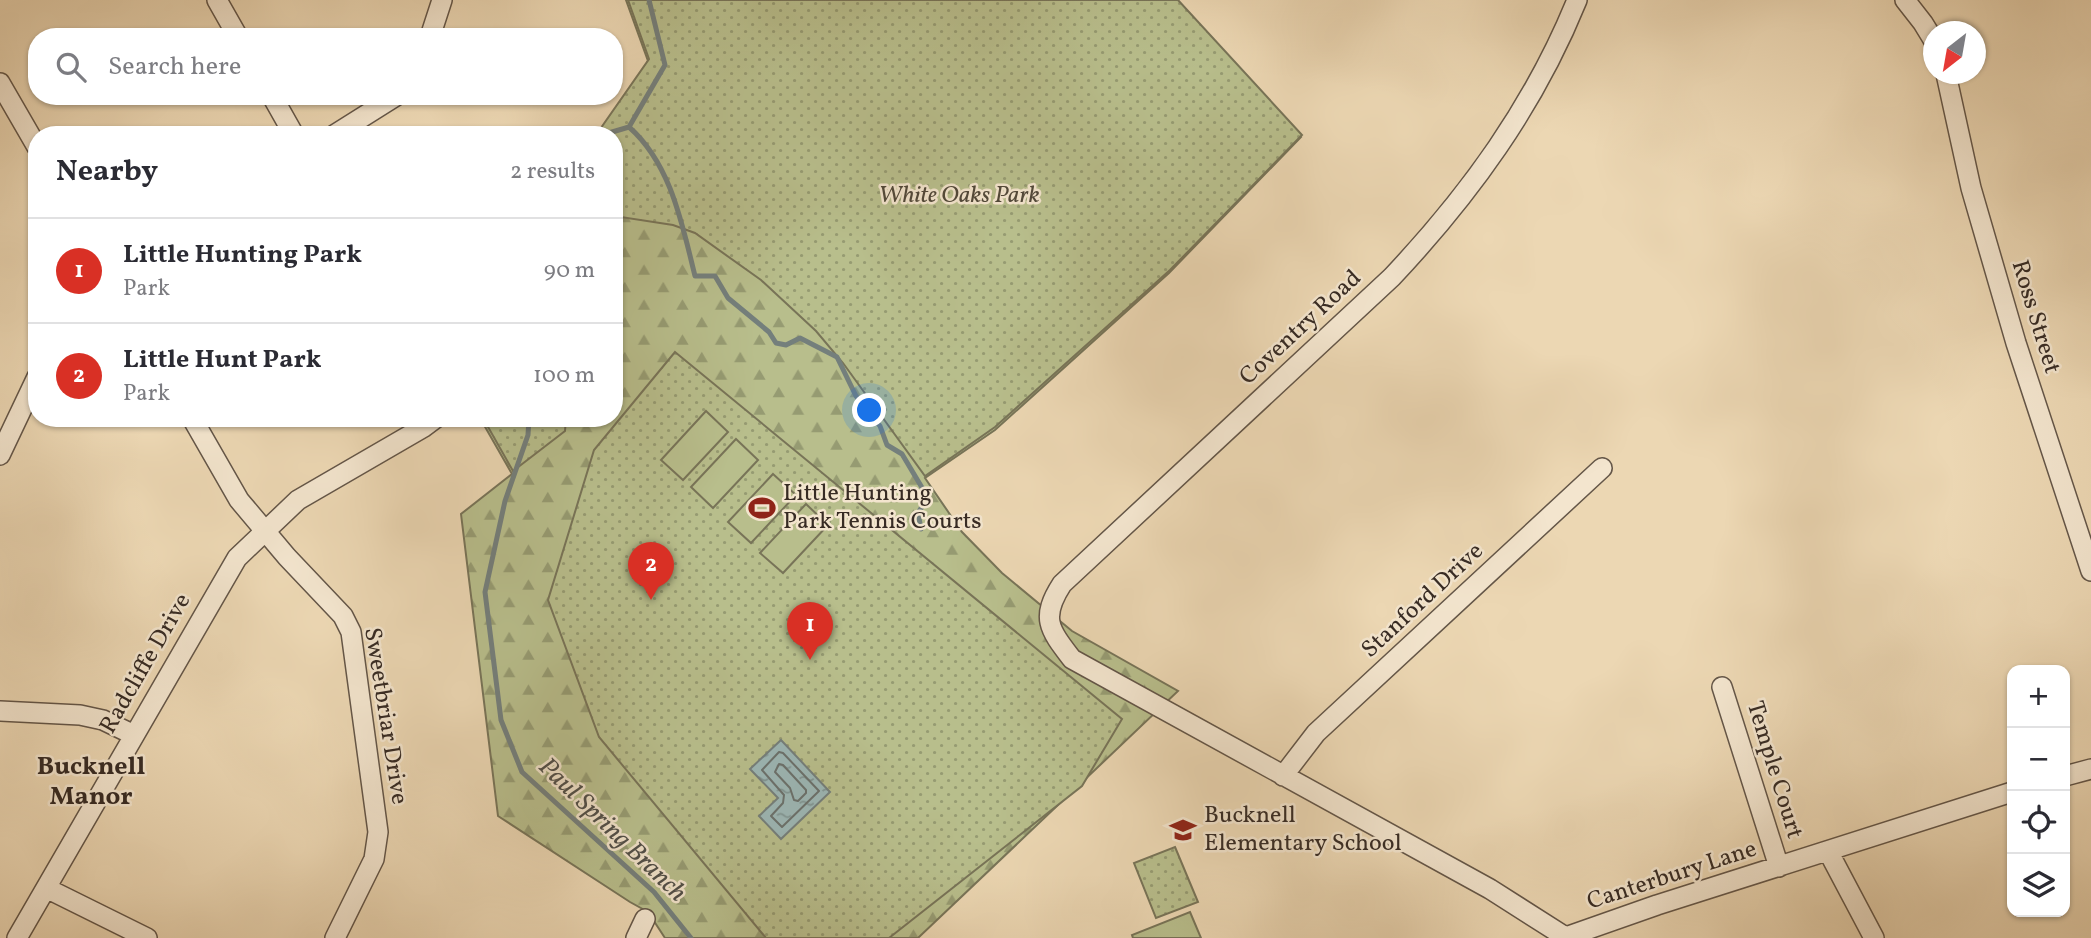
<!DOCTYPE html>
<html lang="en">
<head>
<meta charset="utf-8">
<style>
	body { margin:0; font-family:Vollkorn,serif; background:#f7f7f7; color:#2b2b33 }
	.controls { position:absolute; right:21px; bottom:21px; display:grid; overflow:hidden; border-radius:14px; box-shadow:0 2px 5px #0004 }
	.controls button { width:63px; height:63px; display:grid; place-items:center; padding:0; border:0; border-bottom:2px solid #e1e1e2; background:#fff; color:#2b2b33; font:35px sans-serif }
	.compass { position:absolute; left:1923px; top:21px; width:63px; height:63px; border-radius:50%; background:#fff; box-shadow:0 2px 5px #0004; rotate:211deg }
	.you { position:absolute; left:870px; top:411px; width:24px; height:24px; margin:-18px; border:5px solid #fff; border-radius:50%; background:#1a73e8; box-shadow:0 0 0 10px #1a73e833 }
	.badge { display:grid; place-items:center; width:46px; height:46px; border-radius:50%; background:#d93025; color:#fff; font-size:23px; font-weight:700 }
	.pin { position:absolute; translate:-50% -58px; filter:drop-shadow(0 2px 4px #0008) }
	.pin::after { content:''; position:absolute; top:37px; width:24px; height:21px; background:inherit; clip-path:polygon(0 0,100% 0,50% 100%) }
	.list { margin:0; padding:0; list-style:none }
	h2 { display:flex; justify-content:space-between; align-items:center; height:91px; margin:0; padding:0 28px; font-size:30px }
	h2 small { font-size:23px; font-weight:400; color:#7c7c81 }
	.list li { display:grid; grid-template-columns:46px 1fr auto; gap:21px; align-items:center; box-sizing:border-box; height:105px; padding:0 28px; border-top:2px solid #e1e1e2 }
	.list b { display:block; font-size:26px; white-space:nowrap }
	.list p { margin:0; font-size:23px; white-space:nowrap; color:#7c7c81 }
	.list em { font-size:23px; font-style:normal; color:#7c7c81 }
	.icon { flex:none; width:38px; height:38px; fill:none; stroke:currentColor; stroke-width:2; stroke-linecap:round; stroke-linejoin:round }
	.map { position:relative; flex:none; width:2091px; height:938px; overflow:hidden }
	.search { position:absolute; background:#fff; box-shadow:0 2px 5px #0004; left:28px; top:28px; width:595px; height:77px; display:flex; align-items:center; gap:18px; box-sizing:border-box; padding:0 24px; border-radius:28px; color:#7c7c81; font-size:26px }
	.panel { position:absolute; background:#fff; box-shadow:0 2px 5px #0004; left:28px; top:126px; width:595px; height:301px; border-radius:28px }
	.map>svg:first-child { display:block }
</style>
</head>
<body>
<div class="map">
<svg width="2091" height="938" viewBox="0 0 2091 938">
	<defs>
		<pattern id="forest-firs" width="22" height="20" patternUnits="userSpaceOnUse" patternTransform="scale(1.75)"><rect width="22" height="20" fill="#b8be8c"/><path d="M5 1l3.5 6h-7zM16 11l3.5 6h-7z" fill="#969b72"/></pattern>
		<pattern id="park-dots" width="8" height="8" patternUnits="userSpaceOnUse" patternTransform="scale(1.75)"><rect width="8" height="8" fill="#b8be8c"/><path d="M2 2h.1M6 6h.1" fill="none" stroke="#969b72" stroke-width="1.8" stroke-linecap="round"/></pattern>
		<pattern id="water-ripples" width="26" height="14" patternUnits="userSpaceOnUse" patternTransform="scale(1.75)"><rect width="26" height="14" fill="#9cb7b6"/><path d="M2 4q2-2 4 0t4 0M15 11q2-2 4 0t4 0" fill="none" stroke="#809594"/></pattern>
	</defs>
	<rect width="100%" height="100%" fill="#ecd7b3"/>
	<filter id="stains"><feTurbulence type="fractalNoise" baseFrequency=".00286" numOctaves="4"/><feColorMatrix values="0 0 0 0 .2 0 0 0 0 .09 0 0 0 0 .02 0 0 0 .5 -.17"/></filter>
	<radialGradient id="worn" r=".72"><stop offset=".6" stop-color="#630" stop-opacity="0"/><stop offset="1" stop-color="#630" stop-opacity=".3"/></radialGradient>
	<path fill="url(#forest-firs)" stroke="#787458" stroke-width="2" d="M 626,0 L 1175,0 L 1301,137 L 1169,273 L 995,430 L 925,478 L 962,532 L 1002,573 L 1072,631 L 1178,691 L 918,938 L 665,938 L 648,912 L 630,902 L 498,816 L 461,514 L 512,474 L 480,418 L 614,418 L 614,135 L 648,61 Z"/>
	<path fill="url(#park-dots)" stroke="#787458" stroke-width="2" d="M 628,0 L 1178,0 L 1302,135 L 1170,270 L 995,427 L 925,476 L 843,363 L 816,331 L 761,280 L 695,233 L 673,225 L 614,216 L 614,135 L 596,135 L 649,59 Z
		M 675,352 L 1122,719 L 1082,786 L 889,938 L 766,938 L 599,737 L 548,600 L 594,450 Z
		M 483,418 L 566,418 L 565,431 L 513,471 Z
		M 1175,847 L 1198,902 L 1156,918 L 1134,863 Z"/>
	<path fill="#b8be8c" stroke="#787458" stroke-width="2" d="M 706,411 L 728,432 L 683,480 L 661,460 Z
		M 736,439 L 758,460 L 713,508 L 691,487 Z
		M 773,474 L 796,495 L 751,543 L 728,522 Z
		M 806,504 L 828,525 L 783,573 L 760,553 Z
		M 1190,912 L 1201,938 L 1133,938 L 1132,935 Z"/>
	<path fill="url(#water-ripples)" stroke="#747f7c" stroke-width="2" d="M 781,740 L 830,792 L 781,839 L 759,816 L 778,798 L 750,769 Z"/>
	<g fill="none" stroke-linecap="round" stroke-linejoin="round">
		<path stroke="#6a716d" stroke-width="2" d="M 779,752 L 783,753 L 819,791 L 782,827 L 771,816 L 783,803 L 784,795 L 762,770 Z
			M 779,764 L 783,765 L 806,790 L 806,793 L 798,801 L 794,800 L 790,788 L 775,772 Z"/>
		<path stroke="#747f7c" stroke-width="5" d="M 629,127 C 671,164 682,224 695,276 L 715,276 L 728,298 L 769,332 L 776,343 L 786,345 L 800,338 L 837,357 L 856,396 L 880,426 L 887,445 L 902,454 L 924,491 L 923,505 L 918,513 L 921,529
			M 602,135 L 629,127 L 665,65 L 649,0
			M 529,418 L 528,435 L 505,501 L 485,592 L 501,720 L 522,772 L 654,892 L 691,938"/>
		<g stroke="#645648" stroke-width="22">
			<path id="minor" d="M 217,0 L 238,37
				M 1905,0 L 1923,23 L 1934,41
				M 430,37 L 442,0
				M 1946,74 L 1971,188 L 2016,343 L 2091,571
				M 0,83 L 37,147
				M 272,96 L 294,135
				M 334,135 L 396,96
				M 192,418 L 239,500 L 287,557 L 343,616 L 351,632 L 378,832 L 374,859 L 335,938
				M 0,455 L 37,377
				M 1722,687 L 1779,867
				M 0,711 L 80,715 L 103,720 L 134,735
				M 1283,776 L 1316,733 L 1602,468
				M 2065,776 L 2091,769
				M 1828,851 L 1874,938
				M 46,888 L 147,938
				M 1566,937 L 1657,905 L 2012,792
				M 17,938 L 237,558 L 298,500 L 424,427 L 436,418
				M 636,938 L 645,919
				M 1567,938 L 1490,889 L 1072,659 C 1049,629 1040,618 1062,584 L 1392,277 C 1470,194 1534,106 1577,0"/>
		</g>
		<use href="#minor" stroke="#f3e5ce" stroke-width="19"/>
	</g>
	<defs>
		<g id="stadium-bare" transform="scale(2.1)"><path d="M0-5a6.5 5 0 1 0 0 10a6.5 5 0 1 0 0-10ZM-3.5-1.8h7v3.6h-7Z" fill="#8f2418" stroke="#f3e5ce" stroke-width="2.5" paint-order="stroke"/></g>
		<g id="school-bare" transform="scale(2.1)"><path d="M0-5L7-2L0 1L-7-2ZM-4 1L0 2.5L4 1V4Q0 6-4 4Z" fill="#8f2418" stroke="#f3e5ce" stroke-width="2.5" paint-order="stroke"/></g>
	</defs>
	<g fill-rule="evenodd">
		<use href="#stadium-bare" x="762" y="508"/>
		<use href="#school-bare" x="1183" y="830"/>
	</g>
	<g text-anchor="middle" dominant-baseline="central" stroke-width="5" stroke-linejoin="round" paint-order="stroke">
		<g font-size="24" font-style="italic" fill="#514839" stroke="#f3e5ce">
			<text x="959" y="196">White Oaks Park</text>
		</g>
		<g font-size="24" fill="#372b24" stroke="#f3e5ce">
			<text transform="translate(2035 317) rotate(73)">Ross Street</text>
			<text transform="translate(1301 328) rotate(-43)">Coventry Road</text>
			<text transform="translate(1423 601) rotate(-43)">Stanford Drive</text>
			<text transform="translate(146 664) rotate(-60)">Radcliffe Drive</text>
			<text transform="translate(385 716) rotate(81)">Sweetbriar Drive</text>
			<text transform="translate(1774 770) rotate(73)">Temple Court</text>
			<text transform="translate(1672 876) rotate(-18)">Canterbury Lane</text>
		</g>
		<g font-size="24" fill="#372b24" stroke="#f3e5ce" text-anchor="start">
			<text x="783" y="494">Little Hunting<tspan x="783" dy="28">Park Tennis Courts</tspan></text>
			<text x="1204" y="816">Bucknell<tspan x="1204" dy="28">Elementary School</tspan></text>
		</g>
		<g font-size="26" font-weight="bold" fill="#372b24" stroke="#f3e5ce">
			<text x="91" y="767">Bucknell<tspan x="91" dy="30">Manor</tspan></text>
		</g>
		<g font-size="26" font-style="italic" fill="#504e48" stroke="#f3e5ce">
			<text transform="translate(612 830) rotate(44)">Paul Spring Branch</text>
		</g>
	</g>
	<rect width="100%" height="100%" filter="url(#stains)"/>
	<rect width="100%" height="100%" fill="url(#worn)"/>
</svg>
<div class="controls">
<button>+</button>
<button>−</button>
<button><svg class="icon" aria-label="locate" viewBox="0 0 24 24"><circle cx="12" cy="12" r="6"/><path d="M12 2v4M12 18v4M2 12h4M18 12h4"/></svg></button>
<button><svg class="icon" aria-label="layers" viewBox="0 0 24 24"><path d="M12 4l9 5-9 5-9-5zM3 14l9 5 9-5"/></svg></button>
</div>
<svg class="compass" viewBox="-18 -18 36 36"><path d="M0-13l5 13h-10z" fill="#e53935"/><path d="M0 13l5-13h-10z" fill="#7c7c81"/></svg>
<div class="you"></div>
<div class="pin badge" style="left:810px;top:660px">1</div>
<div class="pin badge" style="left:651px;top:600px">2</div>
<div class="search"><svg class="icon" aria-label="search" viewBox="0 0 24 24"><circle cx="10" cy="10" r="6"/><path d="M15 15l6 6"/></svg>Search here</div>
<section class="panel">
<h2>Nearby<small>2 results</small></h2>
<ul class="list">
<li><span class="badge">1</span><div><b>Little Hunting Park</b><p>Park</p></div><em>90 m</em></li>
<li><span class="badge">2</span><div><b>Little Hunt Park</b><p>Park</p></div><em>100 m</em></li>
</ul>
</section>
</div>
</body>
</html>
